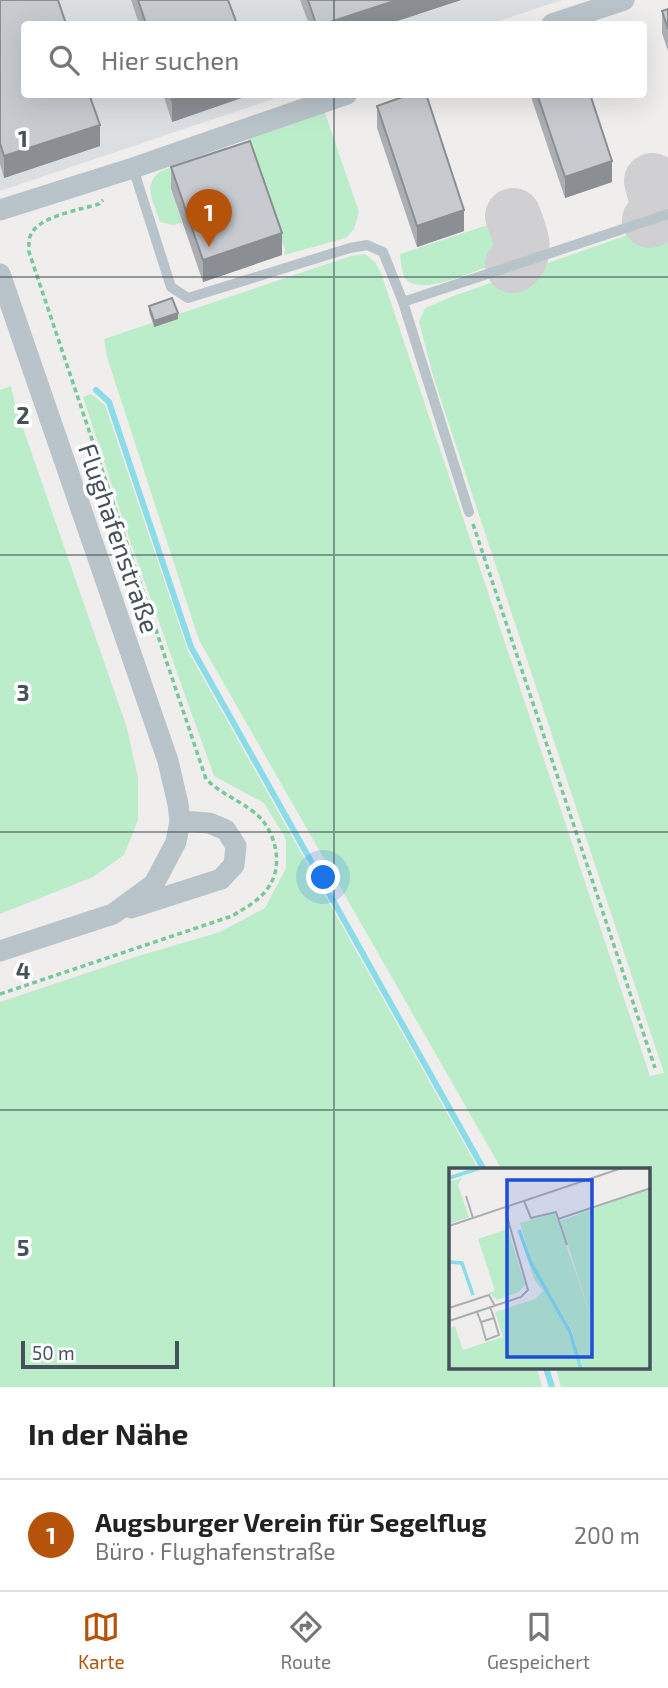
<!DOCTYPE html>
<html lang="de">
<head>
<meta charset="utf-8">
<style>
	body { margin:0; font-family:"Exo 2",sans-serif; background:#f2f2f2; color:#222 }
	.scale { position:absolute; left:21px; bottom:18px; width:158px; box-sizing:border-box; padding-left:7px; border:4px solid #46525a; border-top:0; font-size:19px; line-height:24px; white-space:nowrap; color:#46525a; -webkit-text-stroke:5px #fff; paint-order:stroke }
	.you { position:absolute; left:324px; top:878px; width:24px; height:24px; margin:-18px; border:5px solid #fff; border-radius:50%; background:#1a73e8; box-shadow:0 0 0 10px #1a73e833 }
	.badge { display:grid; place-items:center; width:46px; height:46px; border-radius:50%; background:#b45309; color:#fff; font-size:23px; font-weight:700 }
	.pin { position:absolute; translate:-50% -58px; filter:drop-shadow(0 2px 4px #0008) }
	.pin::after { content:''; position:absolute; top:37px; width:24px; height:21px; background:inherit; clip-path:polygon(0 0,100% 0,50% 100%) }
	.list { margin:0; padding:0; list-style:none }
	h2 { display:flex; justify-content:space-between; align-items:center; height:91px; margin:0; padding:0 28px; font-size:30px }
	h2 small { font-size:23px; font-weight:400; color:#767676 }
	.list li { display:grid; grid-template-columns:46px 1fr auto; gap:21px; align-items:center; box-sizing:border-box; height:112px; padding:0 28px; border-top:2px solid #e0e0e0 }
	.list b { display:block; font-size:26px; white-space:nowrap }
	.list p { margin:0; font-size:23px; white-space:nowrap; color:#767676 }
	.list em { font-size:23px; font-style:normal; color:#767676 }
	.icon { flex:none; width:38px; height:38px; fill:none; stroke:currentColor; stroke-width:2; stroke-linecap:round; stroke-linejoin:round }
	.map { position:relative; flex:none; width:668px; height:1387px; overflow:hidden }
	.search { position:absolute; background:#fff; box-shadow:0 7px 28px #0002; left:21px; right:21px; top:21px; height:77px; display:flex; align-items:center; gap:18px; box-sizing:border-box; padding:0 24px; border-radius:7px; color:#767676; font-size:26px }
	.sheet { height:203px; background:#fff }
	nav { display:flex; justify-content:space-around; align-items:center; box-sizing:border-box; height:98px; border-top:2px solid #e0e0e0; background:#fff; font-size:19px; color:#767676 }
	nav a { display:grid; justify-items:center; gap:4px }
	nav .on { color:#b45309 }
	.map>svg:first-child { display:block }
</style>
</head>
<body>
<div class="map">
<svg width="668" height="1387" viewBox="0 0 668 1387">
	<rect width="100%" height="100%" fill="#f0eded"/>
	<path fill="#dcdfe2" d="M 0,0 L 562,0 L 490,24 L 24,24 L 24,94 L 285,95 L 0,191 Z"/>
	<path fill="#bcedcb" d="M 324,110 L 359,212 L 354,229 L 346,238 L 284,255 L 285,250 L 247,136 Z
		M 226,147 L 231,169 L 171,189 L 182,223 L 173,225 L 160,222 C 154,202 141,185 161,171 Z
		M 668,221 L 668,1387 L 561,1387 L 556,1368 L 649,1368 L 649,1170 L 502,1170 L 199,640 L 107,357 L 104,339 L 351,256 L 365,254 L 375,262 L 381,273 L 650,1076 L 664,1073 L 434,379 L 419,322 L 425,308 L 456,295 Z
		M 488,225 L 494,228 C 501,243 502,257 487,267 C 469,273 423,295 407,280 C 401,274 401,262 400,254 Z
		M 11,386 L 16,408 L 127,728 L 138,778 L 138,820 L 124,855 L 93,877 L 0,914 L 0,390 Z
		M 91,394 L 105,405 L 188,651 L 479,1170 L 451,1170 L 451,1368 L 537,1368 L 542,1387 L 0,1387 L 0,1002 L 138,956 L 220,932 L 265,908 L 286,868 L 286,839 L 264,803 L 214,776 L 131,544 L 83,397 Z"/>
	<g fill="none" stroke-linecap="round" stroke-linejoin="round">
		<path stroke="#8adce9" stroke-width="6" d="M 96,390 L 109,402 L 191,647 L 484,1170
			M 546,1368 L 552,1387"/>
		<path stroke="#d0d0d2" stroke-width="56" d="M 513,216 C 519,233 529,252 513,265
			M 650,220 L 659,208 L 652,181"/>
		<path stroke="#75ca9a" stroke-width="3.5" stroke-dasharray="5 3.5" stroke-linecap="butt" d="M 473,524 L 655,1068
			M 0,994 L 232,916 C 247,907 264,898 272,881 C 283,859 273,827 255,813 C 239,800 221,794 206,779 L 29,252 C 29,244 28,237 33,231 C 43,216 82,209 99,204 L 103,200"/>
		<path stroke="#b9c3ca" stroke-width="10" d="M 133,168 L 171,287 L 188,298 L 350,248 L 367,245 L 383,252 L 403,302 L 469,512
			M 403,302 L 668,214"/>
		<path stroke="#b9c3ca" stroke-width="21" d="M 552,24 L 624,0
			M 0,210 L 133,168 L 347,94
			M 0,274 L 168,761 L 178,804 L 180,821 L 176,842 L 154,884 L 113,914 L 0,951
			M 131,908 L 221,879 L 234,865 L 236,846 L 226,830 L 209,823 L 180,821"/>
	</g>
	<path fill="#abafb3" d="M 0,0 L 100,146 L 4,178 L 0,164 Z
		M 131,0 L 228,0 L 237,24 L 139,24 Z
		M 300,0 L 461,0 L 388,24 L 309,24 Z
		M 668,9 L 668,51 L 662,33 L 662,11 Z
		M 163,94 L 253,94 L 172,122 Z
		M 530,94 L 590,94 L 612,182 L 565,198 Z
		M 377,106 L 464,231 L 417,247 L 377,128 Z
		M 171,167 L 282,255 L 203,282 L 171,189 Z
		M 149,306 L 178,319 L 154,327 L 149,312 Z"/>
	<path fill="#8b8e92" d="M 397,0 L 461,0 L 388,24 L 324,24 Z
		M 188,94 L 253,94 L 172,122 L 172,100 Z
		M 100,125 L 100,146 L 4,178 L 4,156 Z
		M 612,161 L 612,182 L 565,198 L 565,177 Z
		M 464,210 L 464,231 L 417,247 L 417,226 Z
		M 282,233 L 282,255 L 203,282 L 203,260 Z
		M 178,313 L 178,319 L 154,327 L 154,321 Z"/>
	<path fill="#c7cbd0" stroke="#8b8e92" stroke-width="2" d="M 0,0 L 58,0 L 66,24 L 24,24 L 24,94 L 89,94 L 100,125 L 4,156 L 0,143 Z
		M 138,0 L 228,0 L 237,24 L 146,24 Z
		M 308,0 L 397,0 L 324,24 L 316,24 Z
		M 668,9 L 668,29 L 662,11 Z
		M 170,94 L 188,94 L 172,100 Z
		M 411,94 L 426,94 L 464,210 L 417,226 L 377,106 Z
		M 537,94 L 590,94 L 612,161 L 565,177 Z
		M 250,141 L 282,233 L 203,260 L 171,167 Z
		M 172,298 L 178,313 L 154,321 L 149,306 Z"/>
	<path fill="none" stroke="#46525a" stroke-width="2" stroke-opacity="0.55" d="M 334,0 L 334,24M 334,94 L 334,1387M 0,277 L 668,277M 0,555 L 668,555M 0,832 L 668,832M 0,1110 L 668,1110"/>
	<g text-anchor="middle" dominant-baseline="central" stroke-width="7" stroke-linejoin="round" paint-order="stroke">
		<g font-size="26" fill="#46525a" stroke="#fff">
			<text transform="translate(120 538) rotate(71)">Flughafenstraße</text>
		</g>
	</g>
	<g transform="translate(449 1168)">
		<rect width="201" height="201" fill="#f0eded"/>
		<path d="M 13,10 L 9,17 L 20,49 L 0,56 L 0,14 ZM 201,20 L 201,201 L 133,201 L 123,163 L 83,94 L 71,55 L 106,45 L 142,149 L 111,53 ZM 59,61 L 76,117 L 70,124 L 48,132 L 40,125 L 46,123 L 29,71 ZM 69,62 L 82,95 L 121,164 L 131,201 L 0,201 L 0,160 L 6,158 L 14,182 L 54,169 L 46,144 L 86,131 L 94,123 L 85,111 Z" fill="#bcedcb"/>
		<path fill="none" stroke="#8adce9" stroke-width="3.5" d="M 0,10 L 31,0M 70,62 L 82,95 L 121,164 L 132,201M 0,94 L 13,95 L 24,127"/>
		<path fill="none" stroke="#acafb2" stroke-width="2" d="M 17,28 L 24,50M 75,33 L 82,50 L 107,44 L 118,77M 109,51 L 202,20M 0,58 L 173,0M 0,140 L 40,127 L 46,138M 28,144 L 32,154 L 45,150 L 41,139M 0,153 L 72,129 L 79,122 L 57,45 L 60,39M 32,154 L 37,172 L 50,167 L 45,150"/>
		<path fill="#1d4ed8" fill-opacity="0.15" stroke="#1d4ed8" stroke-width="3.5" d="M 58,12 L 143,12 L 143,189 L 58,189 Z"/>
		<rect width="201" height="201" fill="none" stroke="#46525a" stroke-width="3.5"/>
	</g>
	<g font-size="23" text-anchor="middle" font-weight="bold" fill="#46525a" stroke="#fff" stroke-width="7" stroke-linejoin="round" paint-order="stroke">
		<text x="23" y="147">1</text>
		<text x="23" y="424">2</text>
		<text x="23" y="701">3</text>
		<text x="23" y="979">4</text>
		<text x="23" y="1256">5</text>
	</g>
</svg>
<div class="scale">50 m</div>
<div class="you"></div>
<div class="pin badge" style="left:209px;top:247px">1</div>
<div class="search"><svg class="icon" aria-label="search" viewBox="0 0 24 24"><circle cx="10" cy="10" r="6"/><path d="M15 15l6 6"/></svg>Hier suchen</div>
</div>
<section class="sheet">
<h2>In der Nähe<small></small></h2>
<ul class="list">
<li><span class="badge">1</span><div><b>Augsburger Verein für Segelflug</b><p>Büro · Flughafenstraße</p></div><em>200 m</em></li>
</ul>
</section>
<nav>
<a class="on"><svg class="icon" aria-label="map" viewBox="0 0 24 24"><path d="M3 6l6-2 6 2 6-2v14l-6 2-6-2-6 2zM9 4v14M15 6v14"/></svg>Karte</a>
<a><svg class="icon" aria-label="directions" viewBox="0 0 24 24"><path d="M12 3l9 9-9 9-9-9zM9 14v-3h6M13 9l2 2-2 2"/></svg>Route</a>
<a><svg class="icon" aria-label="saved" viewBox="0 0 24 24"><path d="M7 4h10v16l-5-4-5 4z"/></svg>Gespeichert</a>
</nav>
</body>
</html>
